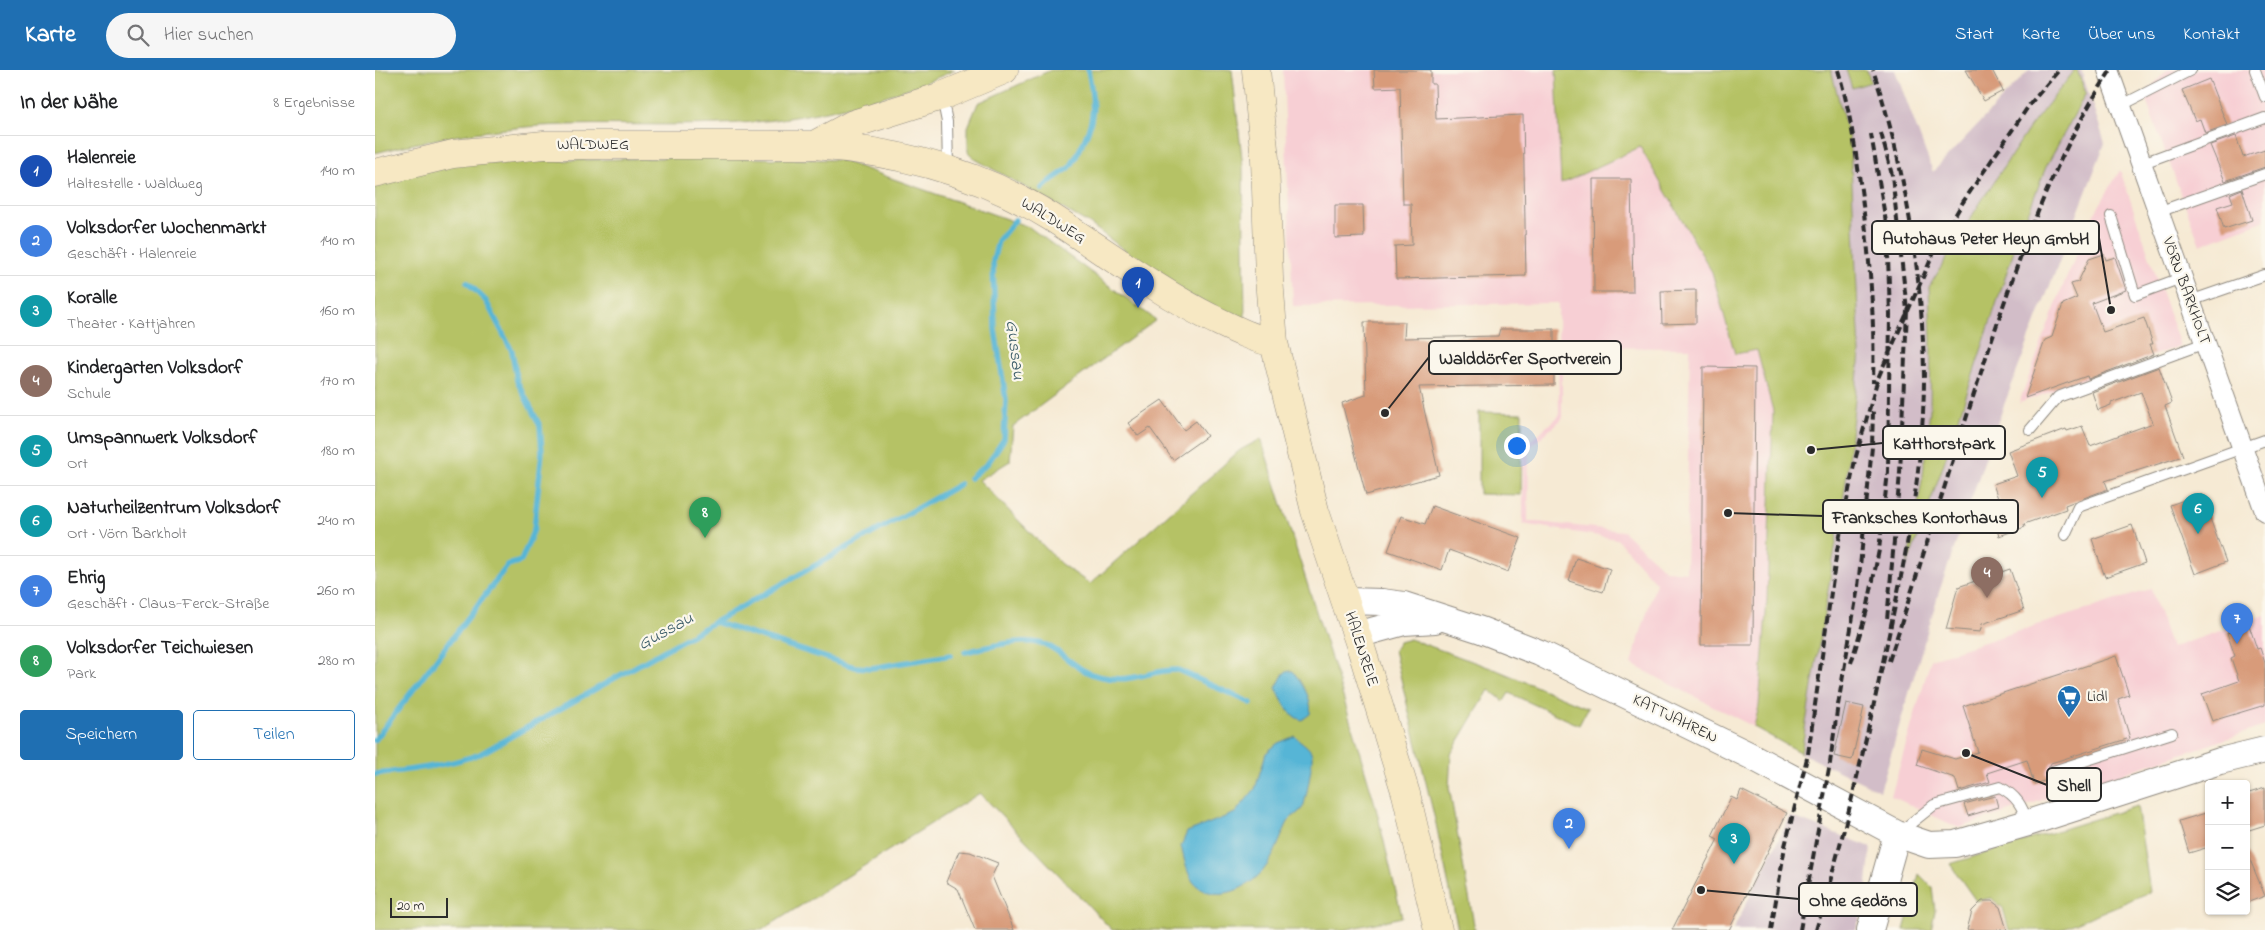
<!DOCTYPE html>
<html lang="de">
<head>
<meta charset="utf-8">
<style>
	body { margin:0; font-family:"Indie Flower",sans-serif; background:#f6f6f6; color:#202124 }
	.controls { position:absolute; right:15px; bottom:15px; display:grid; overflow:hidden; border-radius:5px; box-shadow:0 1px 4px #0004 }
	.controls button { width:45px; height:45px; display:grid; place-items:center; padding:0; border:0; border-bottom:1px solid #e0e0e0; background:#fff; color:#202124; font:25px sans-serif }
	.scale { position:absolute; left:15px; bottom:12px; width:58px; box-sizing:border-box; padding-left:5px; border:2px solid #2b2b2b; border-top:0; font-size:14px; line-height:18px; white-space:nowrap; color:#2b2b2b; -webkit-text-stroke:4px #fbf7ec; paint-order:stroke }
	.you { position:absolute; left:1141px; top:375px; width:18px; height:18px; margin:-12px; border:4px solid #fff; border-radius:50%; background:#1a73e8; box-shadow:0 0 0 8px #1a73e833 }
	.badge { display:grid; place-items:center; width:32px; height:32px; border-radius:50%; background:#1f6fb2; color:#fff; font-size:16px; font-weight:700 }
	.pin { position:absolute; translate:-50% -41px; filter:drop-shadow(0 1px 2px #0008) }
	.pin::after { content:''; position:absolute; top:26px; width:18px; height:15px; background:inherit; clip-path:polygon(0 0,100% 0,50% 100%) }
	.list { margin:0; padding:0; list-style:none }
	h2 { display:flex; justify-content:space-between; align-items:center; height:65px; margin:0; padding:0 20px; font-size:21px }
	h2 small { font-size:16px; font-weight:400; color:#757577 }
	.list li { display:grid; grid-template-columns:32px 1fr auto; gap:15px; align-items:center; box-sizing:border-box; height:70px; padding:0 20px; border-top:1px solid #e0e0e0 }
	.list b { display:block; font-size:19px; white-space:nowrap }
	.list p { margin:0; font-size:16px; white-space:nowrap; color:#757577 }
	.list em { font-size:16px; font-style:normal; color:#757577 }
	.actions { display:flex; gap:10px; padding:15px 20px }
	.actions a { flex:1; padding:11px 0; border:1px solid #1f6fb2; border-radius:5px; text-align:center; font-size:18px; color:#1f6fb2 }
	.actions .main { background:#1f6fb2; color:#fff }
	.icon { flex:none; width:28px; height:28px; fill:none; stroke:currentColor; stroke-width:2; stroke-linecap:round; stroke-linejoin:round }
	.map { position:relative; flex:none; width:1890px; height:860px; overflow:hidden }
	header { display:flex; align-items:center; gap:30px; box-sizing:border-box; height:70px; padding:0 25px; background:#1f6fb2; color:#fff }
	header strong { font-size:24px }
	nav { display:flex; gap:28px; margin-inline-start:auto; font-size:18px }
	.search { width:350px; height:45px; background:#f6f6f6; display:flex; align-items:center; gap:12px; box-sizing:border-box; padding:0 18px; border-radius:28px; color:#757577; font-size:19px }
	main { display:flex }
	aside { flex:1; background:#fff }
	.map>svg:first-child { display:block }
</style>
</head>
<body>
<header>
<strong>Karte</strong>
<div class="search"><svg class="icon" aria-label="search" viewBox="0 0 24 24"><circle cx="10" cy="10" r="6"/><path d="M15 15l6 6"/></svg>Hier suchen</div>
<nav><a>Start</a><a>Karte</a><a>Über uns</a><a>Kontakt</a></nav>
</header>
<main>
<aside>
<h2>In der Nähe<small>8 Ergebnisse</small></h2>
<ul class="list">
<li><span class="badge" style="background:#1a4fb4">1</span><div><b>Halenreie</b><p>Haltestelle · Waldweg</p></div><em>140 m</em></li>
<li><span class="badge" style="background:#3f7fe0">2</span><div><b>Volksdorfer Wochenmarkt</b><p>Geschäft · Halenreie</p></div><em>140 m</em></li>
<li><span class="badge" style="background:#0f9aa8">3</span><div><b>Koralle</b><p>Theater · Kattjahren</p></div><em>160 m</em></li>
<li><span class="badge" style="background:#8d6e63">4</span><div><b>Kindergarten Volksdorf</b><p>Schule</p></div><em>170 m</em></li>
<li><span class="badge" style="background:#0f9aa8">5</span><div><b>Umspannwerk Volksdorf</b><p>Ort</p></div><em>180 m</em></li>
<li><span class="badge" style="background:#0f9aa8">6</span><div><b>Naturheilzentrum Volksdorf</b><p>Ort · Vörn Barkholt</p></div><em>240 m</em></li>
<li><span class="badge" style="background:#3f7fe0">7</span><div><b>Ehrig</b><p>Geschäft · Claus-Ferck-Straße</p></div><em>260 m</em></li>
<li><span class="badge" style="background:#2e9e5b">8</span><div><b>Volksdorfer Teichwiesen</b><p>Park</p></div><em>280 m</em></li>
</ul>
<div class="actions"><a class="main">Speichern</a><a>Teilen</a></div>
</aside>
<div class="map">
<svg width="1890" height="860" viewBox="0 0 1890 860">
	<rect width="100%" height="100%" fill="#fbf7ec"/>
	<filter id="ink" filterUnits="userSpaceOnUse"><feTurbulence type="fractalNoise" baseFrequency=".02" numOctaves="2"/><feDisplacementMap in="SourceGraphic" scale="10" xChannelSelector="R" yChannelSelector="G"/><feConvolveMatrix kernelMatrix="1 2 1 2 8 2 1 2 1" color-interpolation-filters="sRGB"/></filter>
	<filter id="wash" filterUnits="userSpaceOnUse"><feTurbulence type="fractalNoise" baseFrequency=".0096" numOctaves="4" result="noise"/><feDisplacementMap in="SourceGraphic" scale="20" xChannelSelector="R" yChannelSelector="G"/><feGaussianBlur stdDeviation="1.12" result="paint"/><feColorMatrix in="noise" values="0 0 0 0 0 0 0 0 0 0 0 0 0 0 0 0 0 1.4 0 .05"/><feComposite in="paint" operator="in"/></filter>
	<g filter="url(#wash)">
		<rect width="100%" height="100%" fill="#f6ead4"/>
		<path fill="#f7cfd4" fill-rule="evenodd" d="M 908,0 L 1181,0 L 1186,113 L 1265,77 L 1337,202 L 1360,284 L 1382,280 L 1398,341 L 1392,530 L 1384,636 L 1379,657 L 1256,594 L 1281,513 L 1242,469 L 1148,454 L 1148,377 L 1184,346 L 1183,233 L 918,236 ZM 1187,277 L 1315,278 L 1311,502 L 1290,500 L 1248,461 L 1153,451 L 1154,378 L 1187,349 Z
			M 1792,0 L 1890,0 L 1890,150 L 1825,175 L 1769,25 Z
			M 1745,100 L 1805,276 L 1644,333 L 1688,216 L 1719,145 Z
			M 1776,519 L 1796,578 L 1890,545 L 1890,656 L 1584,758 L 1516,726 L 1556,589 Z"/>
		<path fill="#d2bdc8" d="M 1456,0 L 1520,0 L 1558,102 L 1654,0 L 1706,0 L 1730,73 L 1627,340 L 1564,522 L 1505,721 L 1426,683 L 1470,418 L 1485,284 L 1475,73 Z
			M 1415,746 L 1496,777 L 1490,831 L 1481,860 L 1358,860 Z"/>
		<path fill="#b5c265" stroke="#707648" d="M 0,0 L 580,0 C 521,27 445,46 380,52 C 308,58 236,52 164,56 C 108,60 55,69 0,83 Z
			M 676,0 L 857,0 L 868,97 L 870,253 L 801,219 L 715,154 L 600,89 L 593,82 L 593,57 L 603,33 Z
			M 1181,0 L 1456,0 L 1475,73 L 1485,284 L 1470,418 L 1426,683 L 1379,657 L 1384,636 L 1392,530 L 1398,341 L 1382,280 L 1360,284 L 1337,202 L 1265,77 L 1186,114 Z
			M 1471,0 L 1492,0 L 1496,12 L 1477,18 Z
			M 1700,0 L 1702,0 L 1711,23 L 1671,97 L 1642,171 L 1567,399 L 1532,496 L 1548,405 L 1555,340 L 1556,271 L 1554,217 L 1605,133 L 1655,57 Z
			M 325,87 L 465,90 L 654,157 L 781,250 L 638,356 L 635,391 L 604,410 L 686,494 L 715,514 L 865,380 L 886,369 L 963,610 L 1000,734 L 1027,847 L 969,860 L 737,860 L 605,723 L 387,860 L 0,860 L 0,114 L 52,94 Z
			M 1104,342 L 1147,343 L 1146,425 L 1104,424 Z
			M 1035,569 L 1124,601 L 1213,638 L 1204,655 L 1134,623 L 1129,631 L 1114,620 L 1076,684 L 1074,717 L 1100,860 L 1083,860 L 1061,754 L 1019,580 L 1024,572 Z
			M 1762,736 L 1775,822 L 1684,860 L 1634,860 L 1628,838 L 1616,828 L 1601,831 L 1575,794 Z
			M 1544,804 L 1557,817 L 1560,841 L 1556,860 L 1529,860 Z"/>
		<path fill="#57b5d6" stroke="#417080" d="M 914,601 L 918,601 C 927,614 938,629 935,644 L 927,650 C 913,647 907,629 901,618 L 909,603 Z
			M 920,666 C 925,672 936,677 937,685 C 938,692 931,730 928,737 C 925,743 918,745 914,750 C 906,765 901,784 890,798 C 875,818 843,834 821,815 C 812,807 809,787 806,776 L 812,762 L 860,743 L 880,719 L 891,683 L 903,673 Z"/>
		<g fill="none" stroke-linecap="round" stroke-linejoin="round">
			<path stroke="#57b5d6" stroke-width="5.5" d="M 667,119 C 675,110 684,105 694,98 C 698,94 701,86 704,81 C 721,50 720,34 713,0
				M 595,408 L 613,393 L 629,369 L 631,330 L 620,259 L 618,191 L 623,171 L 640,150
				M 339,552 L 480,597 L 496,598 L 576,585
				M 590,582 C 613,577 656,564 677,578 C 692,587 705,602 723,606 C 732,608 744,610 754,608 C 771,606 786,599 803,600 L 876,633
				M 0,670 L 133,495 L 146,491 L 159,459 L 167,382 L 165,356 L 142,311 L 137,281 L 111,231 L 92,212
				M 0,704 C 35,700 71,696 105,684 L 585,414"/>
		</g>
		<g id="blocks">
			<path fill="#d89b7a" d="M 999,0 L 1056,0 L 1056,14 L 1060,14 L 1061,49 L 1148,45 L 1151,206 L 1021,209 L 1020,176 L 1037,175 L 1036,134 L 1028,134 L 1025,17 L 1000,18 Z
				M 1591,0 L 1617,0 L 1628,21 L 1609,31 Z
				M 1834,9 L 1852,55 L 1830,63 L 1825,49 L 1820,51 L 1807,20 Z
				M 1861,66 L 1868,87 L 1890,80 L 1890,97 L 1850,111 L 1835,75 Z
				M 1218,109 L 1256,109 L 1258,222 L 1219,222 Z
				M 1867,119 L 1877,150 L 1849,159 L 1842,137 L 1858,132 L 1855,124 Z
				M 960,135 L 988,135 L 989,167 L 960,168 Z
				M 1729,184 L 1731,190 L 1740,187 L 1751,220 L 1717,233 L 1728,262 L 1769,248 L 1778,274 L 1775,274 L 1779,284 L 1713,309 L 1712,306 L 1650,328 L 1670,270 L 1677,267 L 1688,234 L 1702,228 L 1696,214 L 1703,212 L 1714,189 Z
				M 1321,220 L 1321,253 L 1287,254 L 1286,221 Z
				M 989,252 L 1030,252 L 1029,268 L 1123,266 L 1125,259 L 1179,259 L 1179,315 L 1044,317 L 1064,405 L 991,425 L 967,333 L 991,325 Z
				M 1328,297 L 1380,298 L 1378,575 L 1326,575 Z
				M 1784,297 L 1797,333 L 1790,336 L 1808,386 L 1730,411 L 1733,419 L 1690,435 L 1691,439 L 1649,454 L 1650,457 L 1624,466 L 1615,440 L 1626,437 L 1618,414 L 1642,406 L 1633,381 L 1691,359 L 1692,361 L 1707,356 L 1715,376 L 1778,353 L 1766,322 L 1736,333 L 1736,335 L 1723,340 L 1717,322 Z
				M 787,330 L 809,360 L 821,351 L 832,366 L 798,390 L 775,358 L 763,366 L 753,353 Z
				M 1826,424 L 1851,492 L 1820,504 L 1795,435 Z
				M 1057,436 L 1146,468 L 1133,502 L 1074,480 L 1067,500 L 1013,481 L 1026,446 L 1050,454 Z
				M 1757,455 L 1770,493 L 1730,507 L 1717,469 Z
				M 1201,488 L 1235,499 L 1228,522 L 1194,511 Z
				M 1635,499 L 1649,540 L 1607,554 L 1605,562 L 1571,559 L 1583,517 Z
				M 1874,555 L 1882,579 L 1885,578 L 1890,593 L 1890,635 L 1837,651 L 1827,624 L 1864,611 L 1856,588 L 1860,586 L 1852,563 Z
				M 1741,586 L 1754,625 L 1743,629 L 1755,668 L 1676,693 L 1671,703 L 1674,706 L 1679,708 L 1659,714 L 1652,690 L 1612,703 L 1615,712 L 1584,721 L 1580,708 L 1542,695 L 1547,679 L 1580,689 L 1603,682 L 1588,636 Z
				M 1471,633 L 1489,637 L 1477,690 L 1459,686 Z
				M 1890,718 L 1890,755 L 1871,761 L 1871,724 Z
				M 1366,720 L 1412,743 L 1354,860 L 1297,860 L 1343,769 L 1337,766 L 1356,727 L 1362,730 Z
				M 1620,726 L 1623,737 L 1593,746 L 1589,734 Z
				M 1834,742 L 1834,777 L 1814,783 L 1804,751 Z
				M 1871,780 L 1890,826 L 1871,833 Z
				M 584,781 L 595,782 L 623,793 L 617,806 L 639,860 L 600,860 L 583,819 L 571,812 Z
				M 1607,831 L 1617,831 L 1625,837 L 1632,860 L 1592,860 L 1597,841 Z"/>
		</g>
	</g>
	<g filter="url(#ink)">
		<use href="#blocks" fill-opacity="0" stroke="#908a80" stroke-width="1"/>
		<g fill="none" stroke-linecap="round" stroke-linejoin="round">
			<g stroke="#908a80" stroke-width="12">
				<path id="service" d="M 1880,0 L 1890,27
					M 567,27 L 572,52 L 573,99
					M 1745,36 L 1816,0
					M 1765,94 L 1890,48
					M 1783,142 L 1890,104
					M 1736,146 L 1760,225 L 1806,208
					M 1815,231 L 1890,205
					M 1655,360 L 1683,327 L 1830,273
					M 1690,465 L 1703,437 L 1890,370
					M 1678,701 L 1797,663
					M 1525,762 L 1559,735 L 1625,717 C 1642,726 1647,736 1653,753"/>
			</g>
			<g stroke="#908a80" stroke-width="22">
				<path id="minor" d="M 1733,0 L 1890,441"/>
			</g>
			<g stroke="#908a80" stroke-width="28">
				<path id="tertiary" d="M 971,531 L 1007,532 L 1029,535 L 1106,560 L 1165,583 L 1374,685 L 1522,764 L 1554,775 L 1580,774 L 1653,753 L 1845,691 L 1890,680
					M 982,565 L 1029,552 L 1060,550
					M 1495,860 L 1522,764"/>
			</g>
			<g stroke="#908a80" stroke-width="29">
				<path id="secondary" d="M 881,0 L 890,89 L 894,208 L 899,273 L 940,441 L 987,581 L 1031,724 L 1063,860
					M 439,75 L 478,54 L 567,26 L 629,0
					M 0,103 L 78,84 L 169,75 L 439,75 C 523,81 604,102 676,147 C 729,181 779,219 836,248 C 857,258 876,268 899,273"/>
			</g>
			<use href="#service" stroke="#fff" stroke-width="10"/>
			<use href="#minor" stroke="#fff" stroke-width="20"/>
			<use href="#tertiary" stroke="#fff" stroke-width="26"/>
			<use href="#secondary" stroke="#f7e8c3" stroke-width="28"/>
			<path stroke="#2b2b2b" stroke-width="4" stroke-dasharray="8 4" stroke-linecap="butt" d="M 1463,0 C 1476,44 1482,89 1488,135 C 1495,194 1500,253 1498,313
				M 1506,63 L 1517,105 L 1532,240 L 1525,403 L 1512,550
				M 1514,591 C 1548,488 1579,384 1613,281 C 1645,184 1679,86 1736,0
				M 1476,593 L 1492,540 L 1504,480 L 1513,402 L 1515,244 L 1512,158 L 1496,64
				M 1396,860 L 1410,776 L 1433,684 L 1462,480 L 1480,390 L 1503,308 L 1561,178 L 1588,132 L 1655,34 L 1684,0
				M 1425,860 L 1455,693 L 1462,641 L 1483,517 L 1497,377 L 1498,341
				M 1441,860 C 1469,767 1491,672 1511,578 C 1530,491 1548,401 1549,312 C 1549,213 1530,94 1498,0"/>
		</g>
	</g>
	<defs>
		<g id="supermarket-pin" transform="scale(1.25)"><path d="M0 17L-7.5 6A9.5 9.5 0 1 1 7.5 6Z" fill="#1f6fb2" stroke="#fbf7ec"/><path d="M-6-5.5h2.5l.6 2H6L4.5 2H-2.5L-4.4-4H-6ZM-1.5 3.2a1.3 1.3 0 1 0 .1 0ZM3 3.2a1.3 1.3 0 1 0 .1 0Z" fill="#fff"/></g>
	</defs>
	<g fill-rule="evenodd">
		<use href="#supermarket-pin" x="1694" y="627"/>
	</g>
	<g text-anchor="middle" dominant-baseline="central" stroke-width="4.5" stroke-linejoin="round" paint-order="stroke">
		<g font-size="16" fill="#2b2b2b" stroke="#fbf7ec">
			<text x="218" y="75">WALDWEG</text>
			<text transform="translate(678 151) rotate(32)">WALDWEG</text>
			<text transform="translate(1811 221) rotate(70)">VÖRN BARKHOLT</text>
			<text transform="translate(986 579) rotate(72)">HALENREIE</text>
			<text transform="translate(1300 649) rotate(26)">KATTJAHREN</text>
		</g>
		<g font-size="16" fill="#2b2b2b" stroke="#fbf7ec" text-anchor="start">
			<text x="1712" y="627">Lidl</text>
		</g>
		<g font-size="18" font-style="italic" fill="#3a5b67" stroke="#fbf7ec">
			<text transform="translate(639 280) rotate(83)">Gussau</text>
			<text transform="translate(291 562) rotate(-29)">Gussau</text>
		</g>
	</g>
	<path fill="none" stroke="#2b2b2b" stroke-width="2" d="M1736 240L1724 168M1010 343L1054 287M1436 380L1508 373M1353 443L1448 446M1591 683L1672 715M1326 820L1424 829"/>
	<g fill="#2b2b2b" stroke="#fbf7ec" stroke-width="2">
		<circle cx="1736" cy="240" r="5"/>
		<circle cx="1010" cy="343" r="5"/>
		<circle cx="1436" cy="380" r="5"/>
		<circle cx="1353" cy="443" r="5"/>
		<circle cx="1591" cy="683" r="5"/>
		<circle cx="1326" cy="820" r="5"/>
	</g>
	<g fill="#fbf7ec" stroke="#2b2b2b" stroke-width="2">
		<rect x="1497" y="151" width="227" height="33" rx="5"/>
		<rect x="1054" y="271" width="192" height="33" rx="5"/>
		<rect x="1508" y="356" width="122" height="33" rx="5"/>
		<rect x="1448" y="430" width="195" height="33" rx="5"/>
		<rect x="1672" y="698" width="54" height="33" rx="5"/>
		<rect x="1424" y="813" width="118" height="33" rx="5"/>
	</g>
	<g font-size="18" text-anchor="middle" font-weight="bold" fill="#2b2b2b">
		<text x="1611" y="174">Autohaus Peter Heyn GmbH</text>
		<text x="1150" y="294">Walddörfer Sportverein</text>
		<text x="1569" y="379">Katthorstpark</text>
		<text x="1545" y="453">Franksches Kontorhaus</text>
		<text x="1699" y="721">Shell</text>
		<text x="1483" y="836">Ohne Gedöns</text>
	</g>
</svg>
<div class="controls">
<button>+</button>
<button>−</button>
<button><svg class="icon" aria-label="layers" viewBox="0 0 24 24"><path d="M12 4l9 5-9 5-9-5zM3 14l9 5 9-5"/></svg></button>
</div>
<div class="scale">20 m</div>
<div class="you"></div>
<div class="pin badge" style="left:763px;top:238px;background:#1a4fb4">1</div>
<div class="pin badge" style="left:1194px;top:779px;background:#3f7fe0">2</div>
<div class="pin badge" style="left:1359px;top:794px;background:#0f9aa8">3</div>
<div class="pin badge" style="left:1612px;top:528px;background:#8d6e63">4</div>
<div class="pin badge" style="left:1667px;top:428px;background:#0f9aa8">5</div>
<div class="pin badge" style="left:1823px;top:464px;background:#0f9aa8">6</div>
<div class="pin badge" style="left:1862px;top:574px;background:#3f7fe0">7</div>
<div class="pin badge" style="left:330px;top:468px;background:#2e9e5b">8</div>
</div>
</main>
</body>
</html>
